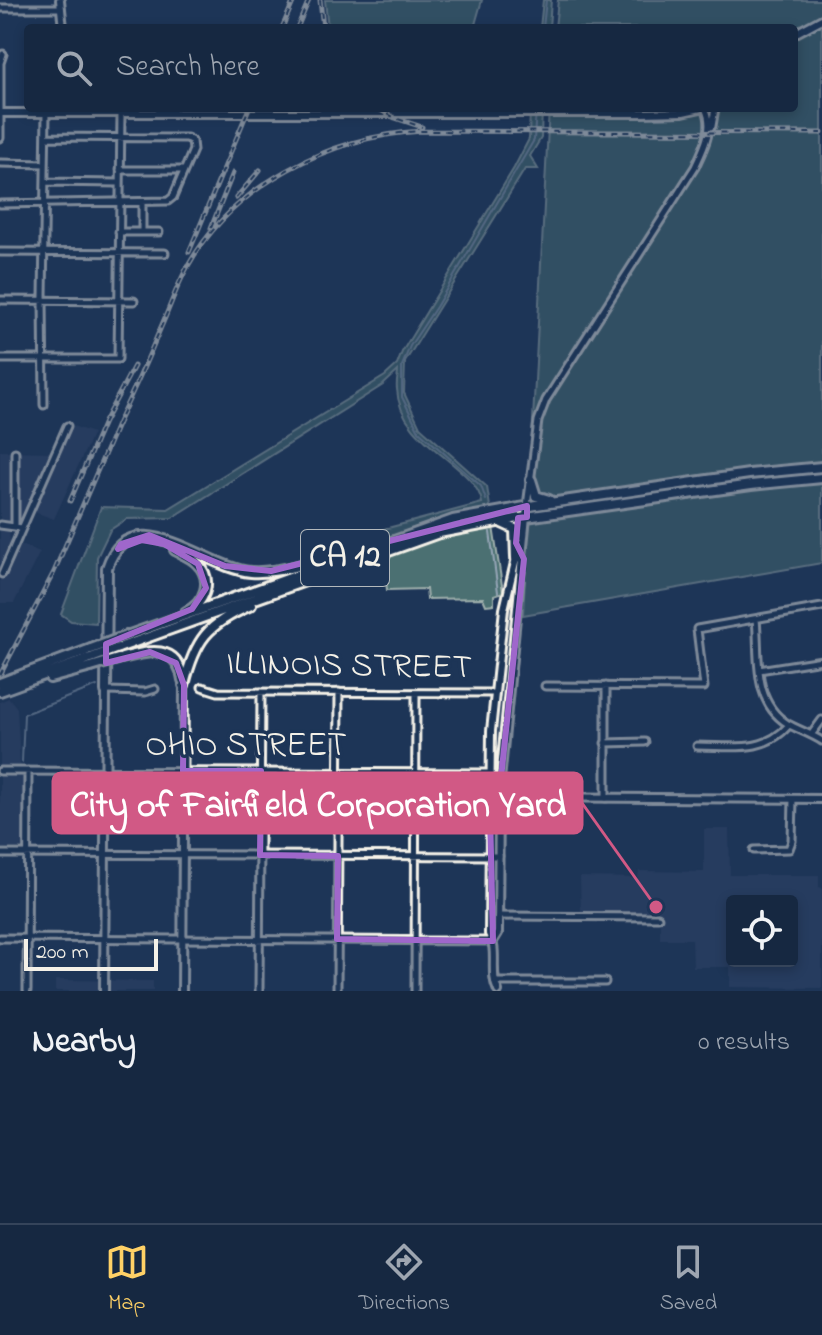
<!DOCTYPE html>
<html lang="en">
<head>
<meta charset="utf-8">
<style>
	body { margin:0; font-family:"Indie Flower",sans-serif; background:#1f3048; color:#f1f3f6 }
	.controls { position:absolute; right:24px; bottom:24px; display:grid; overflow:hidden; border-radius:8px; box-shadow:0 4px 12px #0003 }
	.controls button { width:72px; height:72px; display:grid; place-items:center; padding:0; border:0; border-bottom:2px solid #35445a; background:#162841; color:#f1f3f6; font:40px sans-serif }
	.scale { position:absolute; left:24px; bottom:20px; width:134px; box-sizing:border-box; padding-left:8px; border:4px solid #f4f1e8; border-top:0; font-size:22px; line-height:28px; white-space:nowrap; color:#f4f1e8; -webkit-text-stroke:6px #1d3557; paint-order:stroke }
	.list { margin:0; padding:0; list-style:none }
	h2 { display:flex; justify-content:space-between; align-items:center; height:104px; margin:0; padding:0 32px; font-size:34px }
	h2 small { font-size:26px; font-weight:400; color:#9ea6b1 }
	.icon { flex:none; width:44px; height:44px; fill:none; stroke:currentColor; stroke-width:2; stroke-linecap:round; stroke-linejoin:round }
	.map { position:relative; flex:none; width:822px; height:991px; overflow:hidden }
	.search { position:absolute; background:#162841; box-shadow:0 4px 12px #0003; left:24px; right:24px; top:24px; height:88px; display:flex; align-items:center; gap:20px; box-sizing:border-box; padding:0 28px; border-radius:8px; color:#9ea6b1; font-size:30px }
	.sheet { height:232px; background:#162841 }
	nav { display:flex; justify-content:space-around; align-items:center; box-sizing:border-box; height:112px; border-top:2px solid #35445a; background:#162841; font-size:22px; color:#9ea6b1 }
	nav a { display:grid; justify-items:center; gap:4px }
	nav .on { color:#ffd166 }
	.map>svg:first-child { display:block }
</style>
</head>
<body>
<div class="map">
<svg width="822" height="991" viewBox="0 0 822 991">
	<rect width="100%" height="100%" fill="#1d3557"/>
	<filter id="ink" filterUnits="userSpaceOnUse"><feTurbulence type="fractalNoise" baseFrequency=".0125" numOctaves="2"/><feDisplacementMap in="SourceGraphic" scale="16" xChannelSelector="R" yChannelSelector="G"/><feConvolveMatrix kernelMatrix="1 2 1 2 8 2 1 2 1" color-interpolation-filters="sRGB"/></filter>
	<g filter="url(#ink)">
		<path fill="#304568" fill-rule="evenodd" d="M 70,425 L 93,433 L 54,519 L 26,509 L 21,520 L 0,521 L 0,451 L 57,452 Z
			M 0,529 L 9,529 L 10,541 L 40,552 L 14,603 L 0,603 Z
			M 9,698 L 17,708 L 20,763 L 25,774 L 25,848 L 0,848 L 0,702 Z
			M 704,829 L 729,829 L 730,875 L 819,875 L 819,887 L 822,888 L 822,988 L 730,987 L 730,967 L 693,967 L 692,939 L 660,939 L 660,914 L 581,914 L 580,877 L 638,878 L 639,871 L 704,872 ZM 732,901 L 792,901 L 792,961 L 732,961 Z
			M 55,980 L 153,981 L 153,991 L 55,991 Z"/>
		<path fill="#4c7072" stroke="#a0b0ad" stroke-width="2" d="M 325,0 L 482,0 L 474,28 L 328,28 Z
			M 543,0 L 551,0 L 549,28 L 540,28 Z
			M 558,0 L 822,0 L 822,563 L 523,615 L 549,108 L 794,108 L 794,28 L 555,28 Z
			M 530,108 L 542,108 L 541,138 L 530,156 L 538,169 L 525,169 L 405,362 L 404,393 L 420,427 L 487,487 L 503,592 L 494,595 L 494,604 L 486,605 L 483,598 L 427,599 L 426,589 L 387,590 L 380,530 L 482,503 C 477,465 399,444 397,389 C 396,383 398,376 398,371 L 383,385 L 172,518 L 127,519 L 110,530 L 97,557 L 96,623 L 71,621 L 61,614 L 101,507 L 168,509 L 385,376 L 397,365 L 402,352 L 514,168 L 529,139 Z"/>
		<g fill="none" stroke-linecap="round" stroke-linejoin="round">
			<path stroke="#95a5b6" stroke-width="2" d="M 543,28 L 546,0
				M 486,500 L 481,486 L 419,431 L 402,397 L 402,366 L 410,346 L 436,307 L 534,140 L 536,108
				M 490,532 L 498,592
				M 22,762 L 24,714 L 97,686"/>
			<g stroke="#f4f1e8" stroke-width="11">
				<path id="minor" d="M 0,8 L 61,8
					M 709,128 L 712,126 L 715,108
					M 0,138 L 0,63 L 3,54
					M 0,163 L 45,164
					M 120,170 L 184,170
					M 45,182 L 120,183
					M 142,203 L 142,232
					M 0,204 L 168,201 L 173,197 L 193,150 L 192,141 L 187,138 L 46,137
					M 119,232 L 159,232
					M 0,252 L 165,253
					M 0,300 L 134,301
					M 0,359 L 118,359 L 121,114
					M 44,405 L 43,297 L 46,113
					M 527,506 L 538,421 L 546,400 L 695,167 C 704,148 715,127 705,108
					M 0,525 L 22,528
					M 15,525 L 15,452
					M 2,574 L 67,426
					M 756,619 C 760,656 751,701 788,724 C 799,730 811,734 822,741
					M 759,670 L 822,660
					M 545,686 L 704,687 L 697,629 L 822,607
					M 202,687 L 218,692 L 494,693
					M 107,691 L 145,692 L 155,689
					M 811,735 L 822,720
					M 605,743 L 645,742
					M 697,746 C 732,746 764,754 789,725
					M 0,771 L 491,773
					M 606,798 L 606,686
					M 754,850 L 789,849 L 792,841 L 793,799
					M 0,854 L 499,856
					M 498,916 L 658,917
					M 0,938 L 493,941
					M 495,982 L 605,982
					M 27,991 L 28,771
					M 259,991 L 261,692
					M 337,991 L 339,692
					M 415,991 L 416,693"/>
			</g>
			<g stroke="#f4f1e8" stroke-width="12">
				<path id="tertiary" d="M 60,0 L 63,28
					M 491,797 L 822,799
					M 104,991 L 106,691
					M 182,991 L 184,685"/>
			</g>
			<g stroke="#f4f1e8" stroke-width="12">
				<path id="secondary" d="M 794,34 L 822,19
					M 0,113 L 640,113 L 683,112 L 701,108
					M 493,941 L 498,933 L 499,791 L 527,506
					M 498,991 C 489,973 499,951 489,934 L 491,731 L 504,609 L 516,558 L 521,553"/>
			</g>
			<g stroke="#f4f1e8" stroke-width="14">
				<path id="trunk" d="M 531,480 L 536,496 L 549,500
					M 502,523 L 515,529 L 516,558
					M 175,550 C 182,554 191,557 197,563 C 214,580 205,603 186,612
					M 118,639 L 453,520 L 536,505 L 749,474 L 822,467
					M 118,648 L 439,533 L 519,518 L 751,485 L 822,478
					M 118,659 C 145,652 177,641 183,680
					M 50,678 L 91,667
					M 0,683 L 91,649
					M 184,685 C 195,640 207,624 251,605
					M 0,691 L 91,658
					M 106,691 L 107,568 C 130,497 207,569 251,572 C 285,574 321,558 353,549"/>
			</g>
			<use href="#minor" stroke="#1d3557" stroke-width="5"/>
			<use href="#tertiary" stroke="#1d3557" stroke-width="6"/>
			<use href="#secondary" stroke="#1d3557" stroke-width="6"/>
			<use href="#trunk" stroke="#1d3557" stroke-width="8"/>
			<g stroke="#f4f1e8" stroke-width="5">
				<path id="rail" d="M 320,0 L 323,28
					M 282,28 L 294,0
					M 297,28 L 309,0
					M 377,108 L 395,118 L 422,127
					M 236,198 L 260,170
					M 211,228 L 233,173
					M 189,252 L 249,108
					M 116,427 C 132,394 147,361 161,327 C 170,307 177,285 188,266 C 234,184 331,136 422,131 L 822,133
					M 70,501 L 104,422 L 134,366
					M 0,675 L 54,572 L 120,418"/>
			</g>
			<use href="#rail" stroke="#1d3557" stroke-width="2" stroke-dasharray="6" stroke-linecap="butt"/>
			<g stroke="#f4f1e8" stroke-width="14" stroke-linecap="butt">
				<path id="trunk-bridge" d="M 91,649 L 118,639
					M 91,658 L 118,648
					M 91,667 L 118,659"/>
			</g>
			<use href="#trunk-bridge" stroke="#1d3557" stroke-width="8"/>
		</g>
	</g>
	<path d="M0 0H822V991H0ZM 527,506 L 527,517 L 518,518 L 516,543 L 524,559 L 499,797 L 491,797 L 490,813 L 493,941 L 337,939 L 338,856 L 260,855 L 261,771 L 183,771 L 184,685 L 176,663 L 150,652 L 106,663 L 106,644 L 192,609 L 206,588 L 198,564 L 164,544 L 142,540 L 118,549 L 121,544 L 149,535 L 225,566 L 271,571 Z" fill="#1d3557" fill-opacity=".55" fill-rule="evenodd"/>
	<path fill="none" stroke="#9f67cb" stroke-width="6" stroke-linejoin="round" d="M 527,506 L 527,517 L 518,518 L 516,543 L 524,559 L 499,797 L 491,797 L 490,813 L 493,941 L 337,939 L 338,856 L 260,855 L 261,771 L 183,771 L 184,685 L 176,663 L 150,652 L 106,663 L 106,644 L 192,609 L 206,588 L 198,564 L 164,544 L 142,540 L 118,549 L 121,544 L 149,535 L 225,566 L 271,571 Z"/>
	<g text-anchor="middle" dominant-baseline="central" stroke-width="7" stroke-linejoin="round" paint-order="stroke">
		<rect fill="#1d3557" stroke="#b4b9bc" stroke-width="2" x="301" y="530" width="88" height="56" rx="6"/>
		<g font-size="32" font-weight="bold" fill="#f4f1e8">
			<text x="345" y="558">CA 12</text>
		</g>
		<g font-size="34" fill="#f4f1e8" stroke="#1d3557">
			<text transform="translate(349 667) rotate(1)">ILLINOIS STREET</text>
			<text x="246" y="747">OHIO STREET</text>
		</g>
	</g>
	<path fill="none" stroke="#d15985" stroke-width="3" d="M656 907L582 803"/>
	<circle fill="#d15985" stroke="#1d3557" stroke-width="3" cx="656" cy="907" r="8"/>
	<rect fill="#d15985" stroke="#d15985" stroke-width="3" x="53" y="773" width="529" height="60" rx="8"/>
	<g font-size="36" text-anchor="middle" font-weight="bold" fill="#fff">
		<text x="318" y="816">City of Fairfield Corporation Yard</text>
	</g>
</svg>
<div class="controls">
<button><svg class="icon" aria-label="locate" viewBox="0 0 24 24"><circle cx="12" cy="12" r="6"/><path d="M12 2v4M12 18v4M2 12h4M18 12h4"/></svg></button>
</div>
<div class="scale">200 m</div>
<div class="search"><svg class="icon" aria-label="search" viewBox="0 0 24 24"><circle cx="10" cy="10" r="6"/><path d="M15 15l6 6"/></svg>Search here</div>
</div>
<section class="sheet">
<h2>Nearby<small>0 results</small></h2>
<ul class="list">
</ul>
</section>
<nav>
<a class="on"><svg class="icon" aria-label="map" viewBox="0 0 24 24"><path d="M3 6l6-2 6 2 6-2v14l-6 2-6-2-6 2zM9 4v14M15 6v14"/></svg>Map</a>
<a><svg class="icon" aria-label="directions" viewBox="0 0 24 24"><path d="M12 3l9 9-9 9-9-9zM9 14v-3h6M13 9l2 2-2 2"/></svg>Directions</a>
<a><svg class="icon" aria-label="saved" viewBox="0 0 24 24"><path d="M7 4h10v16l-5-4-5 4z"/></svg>Saved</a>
</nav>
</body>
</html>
